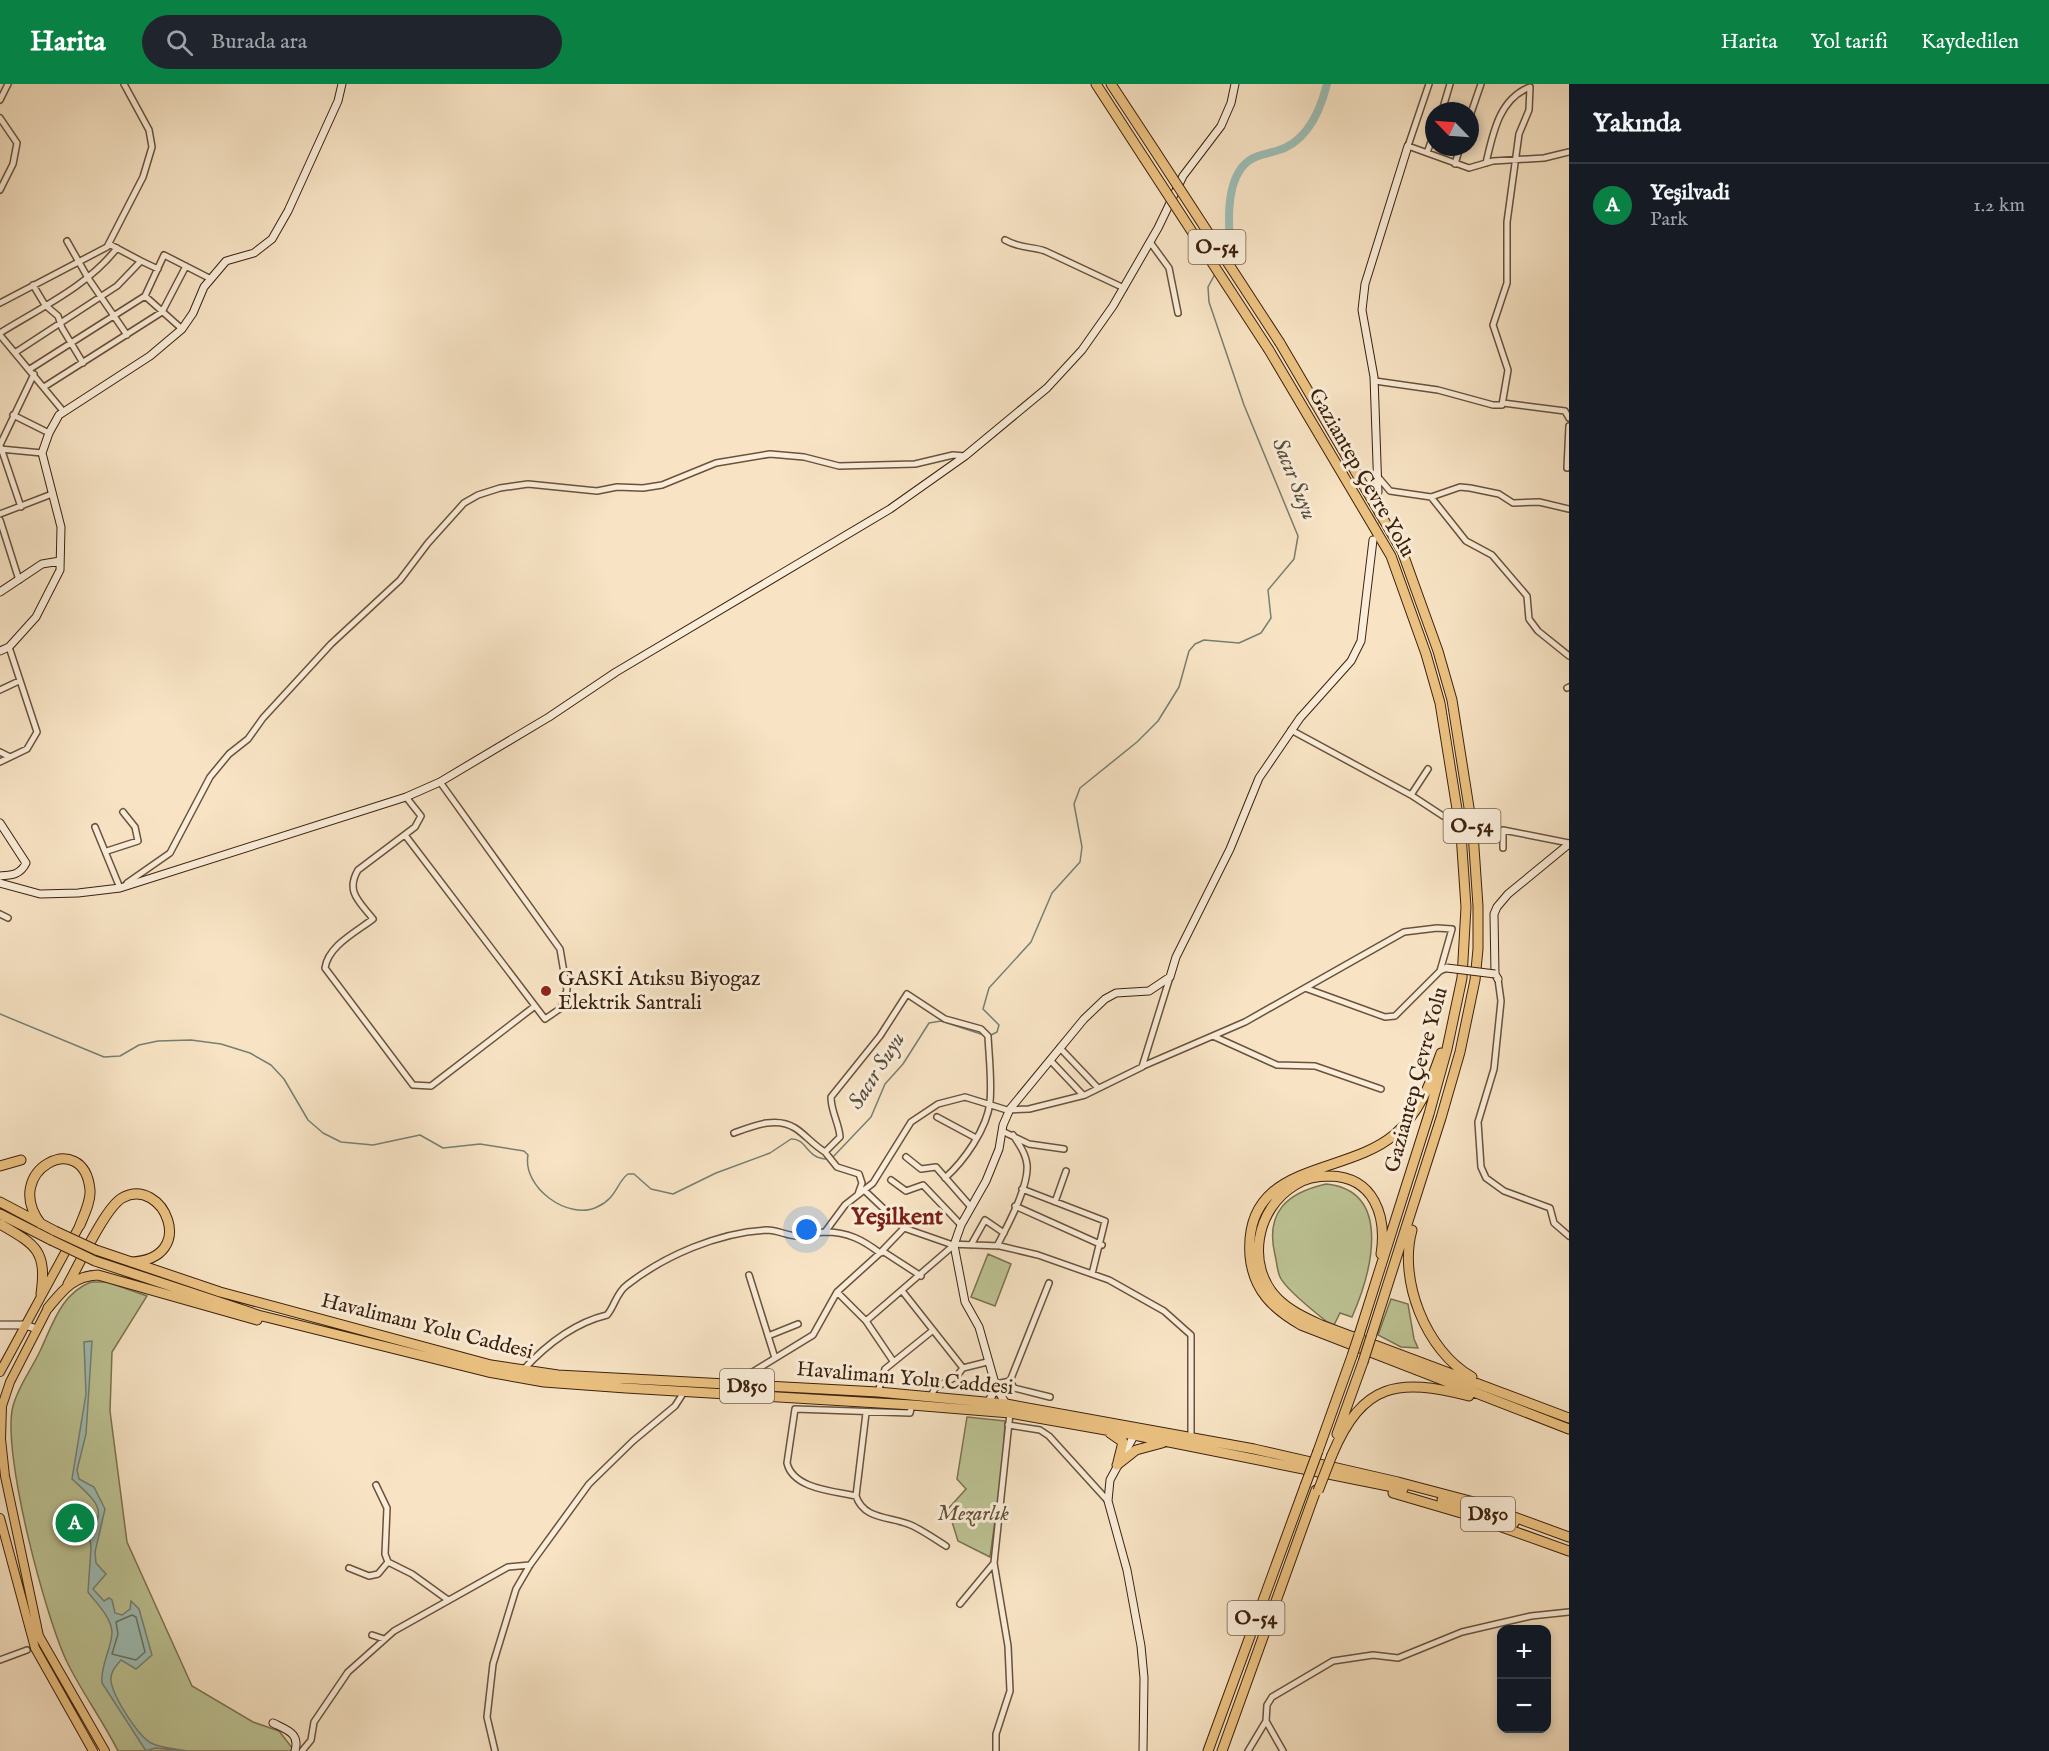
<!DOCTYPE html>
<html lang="tr">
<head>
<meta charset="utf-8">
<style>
	body { margin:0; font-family:"IM FELL English",serif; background:#20242c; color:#f1f3f6 }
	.controls { position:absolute; right:18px; bottom:18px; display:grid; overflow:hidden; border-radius:12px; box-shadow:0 3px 9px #0003 }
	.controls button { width:54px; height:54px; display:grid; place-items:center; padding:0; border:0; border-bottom:2px solid #363941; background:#171b24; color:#f1f3f6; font:30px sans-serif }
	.compass { position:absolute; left:1425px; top:18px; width:54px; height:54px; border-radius:50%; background:#171b24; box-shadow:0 3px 9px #0003; rotate:295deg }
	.you { position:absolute; left:807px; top:1146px; width:21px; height:21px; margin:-15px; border:4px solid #fff; border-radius:50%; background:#1a73e8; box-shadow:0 0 0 9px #1a73e833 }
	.badge { display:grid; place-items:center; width:39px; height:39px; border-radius:50%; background:#0b8043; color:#fff; font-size:20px; font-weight:700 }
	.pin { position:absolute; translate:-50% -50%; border:3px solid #fff; box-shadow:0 2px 6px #0006 }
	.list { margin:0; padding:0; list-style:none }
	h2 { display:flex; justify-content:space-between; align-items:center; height:78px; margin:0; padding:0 24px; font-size:26px }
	h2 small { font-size:20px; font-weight:400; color:#9ea1a6 }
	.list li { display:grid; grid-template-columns:39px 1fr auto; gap:18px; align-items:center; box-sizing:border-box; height:84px; padding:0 24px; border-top:2px solid #363941 }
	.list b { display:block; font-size:22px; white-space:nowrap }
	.list p { margin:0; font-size:20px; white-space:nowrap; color:#9ea1a6 }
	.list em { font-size:20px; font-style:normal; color:#9ea1a6 }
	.icon { flex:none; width:33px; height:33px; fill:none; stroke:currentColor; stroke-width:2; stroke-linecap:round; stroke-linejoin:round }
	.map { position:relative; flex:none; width:1569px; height:1667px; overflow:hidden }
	header { display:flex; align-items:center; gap:36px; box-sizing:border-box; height:84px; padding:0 30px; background:#0b8043; color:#fff }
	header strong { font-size:28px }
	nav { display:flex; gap:33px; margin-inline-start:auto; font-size:21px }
	.search { width:420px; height:54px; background:#20242c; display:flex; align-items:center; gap:15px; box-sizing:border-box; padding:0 21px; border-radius:33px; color:#9ea1a6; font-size:22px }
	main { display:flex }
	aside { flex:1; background:#171b24 }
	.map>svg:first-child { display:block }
</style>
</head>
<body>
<header>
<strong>Harita</strong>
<div class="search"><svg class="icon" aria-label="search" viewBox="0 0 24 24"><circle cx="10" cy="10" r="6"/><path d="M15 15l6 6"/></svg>Burada ara</div>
<nav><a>Harita</a><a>Yol tarifi</a><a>Kaydedilen</a></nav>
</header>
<main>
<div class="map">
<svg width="1569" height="1667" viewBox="0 0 1569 1667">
	<rect width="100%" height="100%" fill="#f8e4c5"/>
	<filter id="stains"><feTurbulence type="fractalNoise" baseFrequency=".00333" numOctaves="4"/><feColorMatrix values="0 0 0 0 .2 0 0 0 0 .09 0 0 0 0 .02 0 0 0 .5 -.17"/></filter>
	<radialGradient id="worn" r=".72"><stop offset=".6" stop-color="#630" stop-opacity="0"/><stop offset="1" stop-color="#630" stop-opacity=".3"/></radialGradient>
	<path fill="#bdc495" stroke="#7c7251" stroke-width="1.5" d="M 1326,1100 C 1395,1107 1370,1192 1352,1233 L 1340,1229 L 1334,1241 L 1327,1238 C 1315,1228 1286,1206 1280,1193 C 1277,1187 1277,1178 1275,1171 C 1265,1129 1286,1109 1326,1100 Z
		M 988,1170 L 1011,1180 L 995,1222 L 971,1213 Z
		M 91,1198 L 107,1198 L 147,1212 L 112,1268 L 110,1327 L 127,1458 L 192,1602 L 253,1638 L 279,1647 L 293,1665 L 292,1667 L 118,1667 C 103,1637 83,1610 68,1580 C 46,1536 1,1367 13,1322 C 19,1300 32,1285 41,1265 C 53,1239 62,1209 91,1198 Z
		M 1391,1215 L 1408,1220 L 1414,1255 L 1418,1264 L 1401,1263 L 1378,1251 Z
		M 967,1333 L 1005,1337 L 1003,1379 L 990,1473 L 958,1457 L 948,1425 L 966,1405 L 957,1395 Z"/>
	<path fill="#9dbeb6" stroke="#767f72" stroke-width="1.5" d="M 92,1257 L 86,1350 L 77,1386 L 79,1395 L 94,1403 L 105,1425 L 95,1468 L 96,1479 L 106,1490 L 93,1505 L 104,1517 L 109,1514 L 112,1516 L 115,1529 L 122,1531 L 130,1525 L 131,1517 L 139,1525 L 152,1571 L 136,1585 L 121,1576 C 116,1582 110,1588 111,1597 C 113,1612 137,1651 151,1659 C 160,1664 176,1665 187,1667 L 155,1664 L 146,1667 L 102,1599 C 100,1581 112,1564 112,1548 C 111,1533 97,1520 88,1508 L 91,1464 L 89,1446 C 112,1426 88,1410 72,1395 L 86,1310 L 84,1258 Z"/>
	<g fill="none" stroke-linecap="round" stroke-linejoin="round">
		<path stroke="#6c7062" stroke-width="1.5" d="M 132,1531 L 136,1533 L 145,1568 L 136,1576 L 112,1570 L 118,1550 L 116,1538 Z"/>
		<path stroke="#767f72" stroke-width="1.5" d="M 0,930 L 104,973 L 120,972 L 139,961 L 158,957 L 191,956 L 221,960 L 250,969 L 271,981 L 284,995 L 308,1036 L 323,1049 L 341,1058 L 373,1061 L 420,1051 L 443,1064 L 480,1060 L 524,1067 L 528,1071 C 522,1103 568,1137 597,1123 C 617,1114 616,1099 628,1090 L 634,1090 L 651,1105 L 673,1110 L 716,1089 L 770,1069 L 791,1055 C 807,1054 806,1075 827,1075
			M 991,951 L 997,948 L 999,941 L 983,925 L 989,904 L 1031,858 L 1052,809 L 1080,778 L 1082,763 L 1074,720 L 1080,704 L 1137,658 L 1158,637 L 1179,603 L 1189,567 L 1195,560 L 1204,556 L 1239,559 L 1261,549 L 1271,534 L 1268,506 L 1294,475 L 1298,452 L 1244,321 L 1209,218 L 1208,203 L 1215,190
			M 832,1074 L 871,1033 L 885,1000 L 903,980 L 929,939 L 941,937 L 984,951"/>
		<path stroke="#9dbeb6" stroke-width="8" d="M 1231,173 C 1229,147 1225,108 1240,86 C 1249,72 1262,71 1276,67 C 1307,59 1320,28 1327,0"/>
		<path stroke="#d2bda0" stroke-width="7" stroke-dasharray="7 3.5" stroke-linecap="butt" d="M 1375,445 L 1378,408"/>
		<g stroke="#6a523b" stroke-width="8">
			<path id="street" d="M 1429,0 L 1408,62 L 1469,84 L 1493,77 L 1544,74 L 1569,68
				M 0,16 L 8,0
				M 1442,27 L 1450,0
				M 1470,32 L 1481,0
				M 0,34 L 17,59 L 13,80 L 0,106
				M 1427,69 L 1434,49
				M 1455,80 L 1460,63
				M 1005,156 C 1021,165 1030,162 1045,167 L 1124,204
				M 67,157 L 88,194 L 127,251
				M 1150,158 L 1169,184 L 1178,229
				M 141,177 L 158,185
				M 33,201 L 45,221 L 58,232 L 62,244 L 83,279
				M 145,212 L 182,245
				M 0,219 L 107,163 L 143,93 L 152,63 L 149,46 L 124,0
				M 0,249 C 40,224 88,202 117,164
				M 0,251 L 63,327
				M 16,268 L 117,202 L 141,177 L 109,160
				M 30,285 L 145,212 L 164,171 L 211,195
				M 1375,297 L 1438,306 L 1493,321 L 1502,321 L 1508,286 L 1493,241 L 1507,199 L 1507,138 L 1519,50 L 1529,26 L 1530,3 C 1499,15 1493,49 1486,79
				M 44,303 L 162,228 L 186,182
				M 1503,319 L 1565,327 L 1569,334
				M 13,331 L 49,349
				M 0,365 L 42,369
				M 1567,384 L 1569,342
				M 1378,393 L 1390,407 L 1431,413 L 1460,403 L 1470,404 L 1499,410 L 1513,419 L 1539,418 L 1569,425
				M 1431,413 L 1466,457 L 1492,471 L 1527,512 L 1529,535 L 1538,547 L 1569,572
				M 21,423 L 0,361 L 34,290
				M 0,430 L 52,410
				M 0,436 L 19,496
				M 1567,604 L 1569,603
				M 0,606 L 19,597
				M 1291,646 L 1411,711 L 1443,732
				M 0,668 L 10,673
				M 0,678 L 27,665 L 37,648 L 9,563
				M 1411,711 L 1428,685
				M 406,713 L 421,732 L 415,743 L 358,786 C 345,808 360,818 373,835 C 356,848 328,862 325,884 L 413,1001 L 431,1002 L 535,922
				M 95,743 L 120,804
				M 405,751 L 545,935 L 561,924 L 567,906 L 560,865 L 440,698
				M 1503,764 L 1503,746 L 1569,759
				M 107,767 L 138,757 L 135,743 L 123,728
				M 127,799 L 170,769 L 210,693 L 229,670 L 248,655 L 263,634 L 331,560 L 400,496 L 428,459 L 464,419 L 478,411 L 500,404 L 528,400 L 597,407 L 617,403 L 643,404 L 662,401 L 716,379 L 770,370 L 804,373 L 839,382 L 915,380 L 953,371 L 965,372
				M 0,830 L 8,834
				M 1498,895 L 1501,917 L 1494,985 L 1478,1038 L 1481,1083 L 1486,1094 L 1504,1107 L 1550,1124 L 1554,1139 L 1569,1152
				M 1305,904 L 1404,848 L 1437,844 L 1452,845 L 1440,887
				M 1213,952 L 1277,981 L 1315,982 L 1381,1005
				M 1060,964 L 1098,1004
				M 1050,976 L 1083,1011
				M 1143,982 L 1245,938 L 1305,904 L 1385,933 L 1395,932 L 1440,887 L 1447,884
				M 937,1033 L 976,1054
				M 1002,1047 L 1029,1060 L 1064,1065
				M 734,1049 C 753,1042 776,1032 795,1044 C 806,1051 813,1061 825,1068 L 840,1053 C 839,1039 831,1028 831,1013 L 880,952 L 907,910 L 945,935 L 981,945 L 988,952 C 989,973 992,997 990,1018 C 987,1045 964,1077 945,1094
				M 825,1068 L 837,1083 L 859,1090 L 862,1099 L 858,1110
				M 906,1073 L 921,1085 L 936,1083 L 971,1123
				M 891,1096 L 906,1107 L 923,1101 L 961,1141
				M 1022,1105 L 1105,1137 L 1092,1190
				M 864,1106 L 904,1144 L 950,1160 L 1000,1162 L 1038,1171 L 1109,1196 L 1164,1227 L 1191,1251 L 1191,1353
				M 1055,1118 L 1066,1087
				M 1015,1122 L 1102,1161
				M 825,1148 L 845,1121 L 873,1099 L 911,1038 L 938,1020 L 965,1013 L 1007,1026 L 1029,1025 L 1085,1011 L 1142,983 L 1170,893
				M 971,1161 L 985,1136 L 1004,1149
				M 997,1162 C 1007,1143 1029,1102 1027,1081 C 1026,1070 1019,1060 1013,1051
				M 749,1191 L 775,1274
				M 837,1208 L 866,1237 L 893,1277
				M 903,1208 L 963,1284
				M 866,1237 L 954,1161
				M 768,1252 L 798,1240
				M 523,1286 C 545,1262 574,1239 607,1231 C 615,1222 616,1209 627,1201 C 664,1172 719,1148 767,1146 C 778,1146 787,1152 798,1152 C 808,1152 816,1148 825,1148 C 848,1148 863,1156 880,1169 L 904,1144
				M 1010,1297 L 1014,1304 L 1050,1313
				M 744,1300 L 751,1289 L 813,1251 L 837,1208 L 880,1169 L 884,1168 L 921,1192
				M 996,1300 L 1010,1297 L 1049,1199
				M 878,1308 L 885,1285 L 932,1247
				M 930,1313 L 936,1303 L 956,1293 L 963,1284 L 987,1278
				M 866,1329 L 856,1412 C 864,1437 893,1432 913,1442 C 925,1448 935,1455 946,1462
				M 1008,1341 L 1040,1346 L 1049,1352 L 1108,1417
				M 376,1401 L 387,1424 L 385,1470 L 388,1478 L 412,1490 L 448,1516
				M 856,1412 C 834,1407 793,1405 787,1379 L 795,1325 L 910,1329 L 912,1321
				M 349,1484 L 369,1492 L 378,1490 L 388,1478
				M 960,1520 L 994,1479
				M 372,1551 L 384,1555
				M 0,1576 L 27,1566
				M 1266,1637 L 1283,1667
				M 302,1667 L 311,1656 L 314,1638 L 348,1588 L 394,1547 L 508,1483 L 530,1481
				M 495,1667 L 487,1633 L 493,1580 L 516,1505 L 530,1481 L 589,1400 L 633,1357 L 675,1322 L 684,1308
				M 996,1667 L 996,1650 L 1010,1607 L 1008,1562 L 994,1479 L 1010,1329
				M 1248,1667 L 1266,1637 L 1267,1621 L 1272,1613 L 1333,1577 L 1373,1571 L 1398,1574 L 1462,1548 L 1531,1532 L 1569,1528"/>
		</g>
		<g stroke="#3b210d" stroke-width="9">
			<path id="secondary" d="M 1378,408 L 1374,293 L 1362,226 L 1365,200 L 1408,62
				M 0,508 L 42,480 L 60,477
				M 0,567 L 9,563 L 36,533 L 60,486 L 61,443 L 42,369 L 49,349 L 59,331 L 150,272 L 182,245 L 193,229 L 204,203 L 226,177 L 254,169 L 272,155 L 288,127 L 338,17 L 342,0
				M 0,739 L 26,779 C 20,791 12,791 0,792
				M 0,799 L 40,810 L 78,809 L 120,804 L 406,713 L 440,698 L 549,633 L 616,588 L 890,425 L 965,372 L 1047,304 L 1082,266 L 1113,222 L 1158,144 L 1183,92 L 1221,42 L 1231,19 L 1235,0
				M 1498,895 L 1495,890 L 1494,830 L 1497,823 L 1508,810 L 1569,760
				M 0,1241 L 25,1241 L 37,1245
				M 988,1319 L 996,1303
				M 1006,1320 L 996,1303 L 979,1243 L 965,1218 L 954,1161 L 961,1141 L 986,1097 L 999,1065 L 1003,1041 L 1010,1025 L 1084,935 L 1105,915 L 1116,909 L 1149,907 L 1170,893 L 1176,873 L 1230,765 L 1259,694 L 1300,634 L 1351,577 L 1361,557 L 1373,456
				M 1136,1348 L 1110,1396 L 1108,1417 L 1127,1486 L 1141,1562 L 1144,1594 L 1143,1667
				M 273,1639 C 287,1646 300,1649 295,1667"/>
		</g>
		<g stroke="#3b210d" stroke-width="10">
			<path id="primary" d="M 48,1224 L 10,1298 L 2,1322 L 1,1355 L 5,1392 L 39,1552 L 105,1667
				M 0,1288 L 80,1141
				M 0,1434 L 35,1564 L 93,1667"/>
		</g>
		<g stroke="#3b210d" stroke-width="11">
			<path id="highway" d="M 1096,0 L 1144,74
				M 1111,0 L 1155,67
				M 1280,259 L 1402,467 L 1438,567 L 1452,616 L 1473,749 L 1478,822 L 1478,865 L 1475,896 L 1460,968 L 1441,1034 L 1371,1253
				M 1269,266 L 1391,472 L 1426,570 L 1440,619 L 1461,750 L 1466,823 L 1462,894 L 1447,965 L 1429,1030 L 1359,1251
				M 1441,969 C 1430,1000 1420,1029 1394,1051 C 1344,1093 1243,1077 1250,1172 C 1253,1206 1273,1225 1301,1241 L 1569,1345
				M 0,1082 L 21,1076
				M 0,1118 L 55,1147
				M 0,1130 L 51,1156
				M 0,1140 C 36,1161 47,1166 41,1210
				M 41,1140 C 0,1087 84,1043 90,1106 C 91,1117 84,1131 80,1141
				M 1412,1146 C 1398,1196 1426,1267 1472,1293
				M 96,1166 L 220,1208 L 491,1281 L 558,1291 L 878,1308 L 1006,1320 L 1254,1365 L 1398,1398 L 1470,1417 L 1569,1453
				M 1381,1170 C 1387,1132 1374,1093 1330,1092 C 1318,1092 1305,1094 1295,1101 C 1256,1124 1245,1182 1278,1215 C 1290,1227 1306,1234 1321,1241 L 1569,1334
				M 95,1177 L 258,1231 L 488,1288 L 544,1298 L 626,1304 L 912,1321 L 1010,1329 L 1134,1351 L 1403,1405
				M 68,1200 C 79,1181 105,1124 122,1114 C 163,1091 200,1175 131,1178
				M 48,1224 C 63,1206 73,1192 98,1191 L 257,1236
				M 1110,1349 L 1123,1358 L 1118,1378
				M 1337,1350 L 1363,1278
				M 1318,1367 L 1352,1272
				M 1332,1371 C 1363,1298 1398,1294 1469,1312
				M 1117,1381 L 1136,1366 L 1162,1359
				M 1393,1409 L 1468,1431 L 1569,1467
				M 1442,1416 L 1514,1439
				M 1208,1667 L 1305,1402
				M 1222,1667 L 1316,1406"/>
		</g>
		<use href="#street" stroke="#faedd9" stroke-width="5"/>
		<use href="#secondary" stroke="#faedd9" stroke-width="7"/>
		<use href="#primary" stroke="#ecc282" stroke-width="8"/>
		<use href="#highway" stroke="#ecc282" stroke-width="9"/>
		<g stroke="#3b210d" stroke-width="9" stroke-linecap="butt">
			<path id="secondary-bridge" d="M 1447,884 L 1495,890"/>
		</g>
		<g stroke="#3b210d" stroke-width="11" stroke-linecap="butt">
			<path id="highway-bridge" d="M 1155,67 L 1280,259
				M 1144,74 L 1269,266
				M 55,1147 L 96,1166
				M 51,1156 L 95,1177
				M 1352,1272 L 1359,1251
				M 1363,1278 L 1371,1253
				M 1305,1402 L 1318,1367
				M 1318,1407 L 1332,1371"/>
		</g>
		<use href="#secondary-bridge" stroke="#faedd9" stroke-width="7"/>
		<use href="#highway-bridge" stroke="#ecc282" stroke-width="9"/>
	</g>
	<circle fill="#8f2418" stroke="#faedd9" stroke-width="2" cx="546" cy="907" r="6"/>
	<g text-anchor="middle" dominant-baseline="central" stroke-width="6" stroke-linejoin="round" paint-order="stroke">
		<g fill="#faedd9" stroke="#745e4a" stroke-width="1.5">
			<rect x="1188.5" y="146" width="57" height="34" rx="4.5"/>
			<rect x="1443.5" y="725" width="57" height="34" rx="4.5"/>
			<rect x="720" y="1285" width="54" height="34" rx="4.5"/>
			<rect x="1461" y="1413" width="54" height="34" rx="4.5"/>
			<rect x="1227.5" y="1517" width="57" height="34" rx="4.5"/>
		</g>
		<g font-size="20" font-weight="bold" fill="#3b210d">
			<text x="1217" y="163">O-54</text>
			<text x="1472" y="742">O-54</text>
			<text x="747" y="1302">D850</text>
			<text x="1488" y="1430">D850</text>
			<text x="1256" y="1534">O-54</text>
		</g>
		<g font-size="21" fill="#3b210d" stroke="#faedd9">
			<text transform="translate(1361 389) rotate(60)">Gaziantep Çevre Yolu</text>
			<text transform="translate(1417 996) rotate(-75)">Gaziantep Çevre Yolu</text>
			<text transform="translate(427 1243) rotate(14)">Havalimanı Yolu Caddesi</text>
			<text transform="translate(905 1295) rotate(5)">Havalimanı Yolu Caddesi</text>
		</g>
		<g font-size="21" fill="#3b210d" stroke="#faedd9" text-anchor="start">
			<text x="558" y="895">GASKİ Atıksu Biyogaz<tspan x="558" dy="24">Elektrik Santrali</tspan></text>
		</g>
		<g font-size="21" font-style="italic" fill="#625236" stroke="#faedd9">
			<text x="973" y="1430">Mezarlık</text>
		</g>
		<g font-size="22" font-style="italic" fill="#585040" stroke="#faedd9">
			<text transform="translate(1294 395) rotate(68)">Sacır Suyu</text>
			<text transform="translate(877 987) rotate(-58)">Sacır Suyu</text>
		</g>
		<g font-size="24" font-weight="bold" fill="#7a1f14" stroke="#faedd9">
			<text x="897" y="1133">Yeşilkent</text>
		</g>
	</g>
	<rect width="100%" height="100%" filter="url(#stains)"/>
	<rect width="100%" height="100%" fill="url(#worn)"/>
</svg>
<div class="controls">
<button>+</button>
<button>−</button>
</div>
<svg class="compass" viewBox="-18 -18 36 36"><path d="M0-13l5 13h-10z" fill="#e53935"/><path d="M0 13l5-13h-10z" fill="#9ea1a6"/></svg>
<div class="you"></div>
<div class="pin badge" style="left:75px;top:1439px">A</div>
</div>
<aside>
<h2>Yakında<small></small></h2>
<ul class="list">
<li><span class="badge">A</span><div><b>Yeşilvadi</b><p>Park</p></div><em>1.2 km</em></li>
</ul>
</aside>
</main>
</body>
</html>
